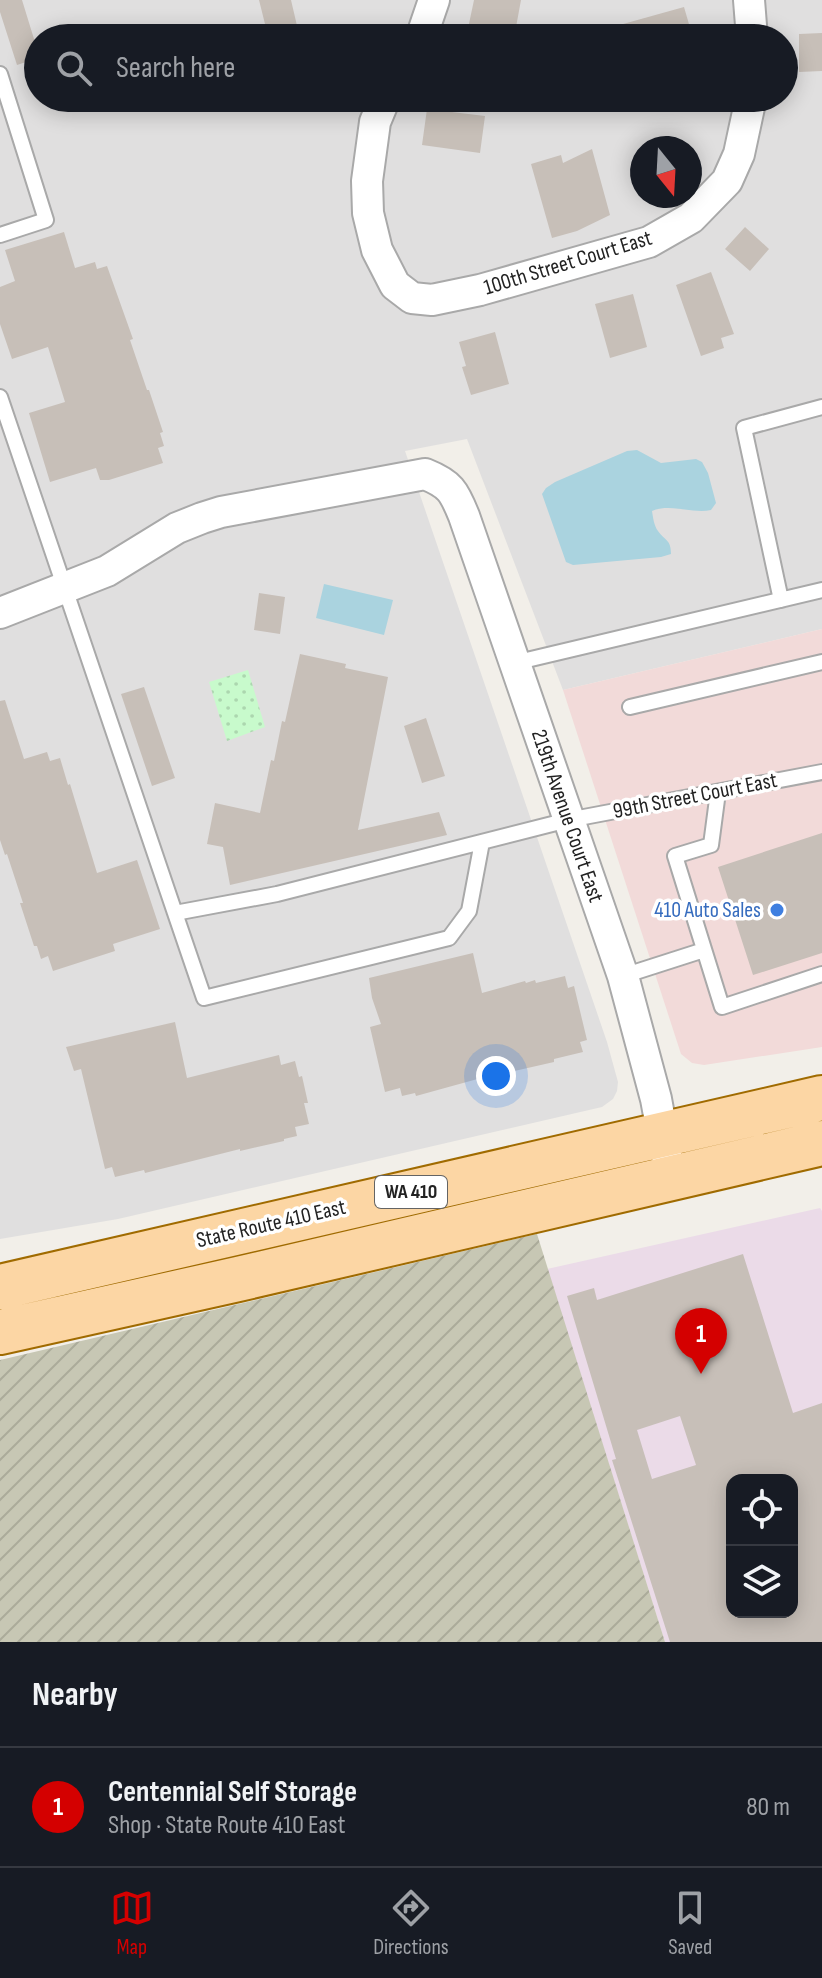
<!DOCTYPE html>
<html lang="en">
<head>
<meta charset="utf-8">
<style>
	body { margin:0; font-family:"Sofia Sans Condensed",sans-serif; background:#20242c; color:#f1f3f6 }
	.controls { position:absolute; right:24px; bottom:24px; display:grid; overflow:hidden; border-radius:16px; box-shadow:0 4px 20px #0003 }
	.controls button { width:72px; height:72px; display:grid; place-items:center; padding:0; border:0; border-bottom:2px solid #363941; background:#171b24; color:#f1f3f6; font:40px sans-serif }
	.compass { position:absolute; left:630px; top:136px; width:72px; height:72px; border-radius:50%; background:#171b24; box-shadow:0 4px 20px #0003; rotate:162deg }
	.you { position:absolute; left:496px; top:1076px; width:28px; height:28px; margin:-20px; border:6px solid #fff; border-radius:50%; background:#1a73e8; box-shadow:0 0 0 12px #1a73e833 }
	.badge { display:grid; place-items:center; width:52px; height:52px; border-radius:50%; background:#d40000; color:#fff; font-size:26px; font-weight:700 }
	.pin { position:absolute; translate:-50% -66px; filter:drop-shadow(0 2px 4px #0008) }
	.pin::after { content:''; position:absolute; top:42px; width:28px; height:24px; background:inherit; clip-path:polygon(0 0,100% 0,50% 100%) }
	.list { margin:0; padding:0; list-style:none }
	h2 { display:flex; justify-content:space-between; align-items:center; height:104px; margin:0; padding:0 32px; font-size:34px }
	h2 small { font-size:26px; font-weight:400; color:#9ea1a6 }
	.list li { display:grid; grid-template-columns:52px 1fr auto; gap:24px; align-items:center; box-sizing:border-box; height:120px; padding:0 32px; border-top:2px solid #363941 }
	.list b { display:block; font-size:30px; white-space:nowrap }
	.list p { margin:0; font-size:26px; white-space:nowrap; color:#9ea1a6 }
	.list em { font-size:26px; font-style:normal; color:#9ea1a6 }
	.icon { flex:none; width:44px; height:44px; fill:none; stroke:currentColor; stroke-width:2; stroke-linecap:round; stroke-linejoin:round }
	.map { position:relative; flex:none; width:822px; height:1642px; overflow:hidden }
	.search { position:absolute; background:#171b24; box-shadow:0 4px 20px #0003; left:24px; right:24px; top:24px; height:88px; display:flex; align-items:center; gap:20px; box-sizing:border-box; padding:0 28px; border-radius:44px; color:#9ea1a6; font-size:30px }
	.sheet { height:224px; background:#171b24 }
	nav { display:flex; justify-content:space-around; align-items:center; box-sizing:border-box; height:112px; border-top:2px solid #363941; background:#171b24; font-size:22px; color:#9ea1a6 }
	nav a { display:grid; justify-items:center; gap:4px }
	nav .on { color:#d40000 }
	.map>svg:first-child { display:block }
</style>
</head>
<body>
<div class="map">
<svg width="822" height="1642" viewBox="0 0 822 1642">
	<defs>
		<pattern id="construction-furrows" width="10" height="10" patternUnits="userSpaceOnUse" patternTransform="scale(2)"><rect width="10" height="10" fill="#c7c7b4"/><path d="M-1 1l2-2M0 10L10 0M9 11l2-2" fill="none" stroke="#abab9a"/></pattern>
		<pattern id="park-dots" width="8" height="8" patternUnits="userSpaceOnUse" patternTransform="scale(2)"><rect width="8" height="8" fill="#c8facc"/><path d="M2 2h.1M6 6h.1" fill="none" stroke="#acd6af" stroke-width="1.8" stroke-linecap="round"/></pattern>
	</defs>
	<rect width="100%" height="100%" fill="#f2efe9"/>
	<path fill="#e0dfdf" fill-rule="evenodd" d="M 0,0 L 822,0 L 822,629 L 563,690 L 467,439 L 405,451 L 607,1042 L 618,1082 L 617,1091 L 613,1099 L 602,1107 L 118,1219 L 0,1239 ZM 38,38 L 784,38 L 784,98 L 38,98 ZM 642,148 L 690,148 L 690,196 L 642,196 Z"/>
	<path fill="#f2dad9" d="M 822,629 L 822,1047 L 704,1065 L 692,1063 L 681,1054 L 563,690 Z"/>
	<path fill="#ebdbe8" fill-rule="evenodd" d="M 820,1208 L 822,1211 L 822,1642 L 665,1642 L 547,1269 ZM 732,1480 L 792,1480 L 792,1612 L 732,1612 Z"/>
	<path fill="url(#construction-furrows)" d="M 537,1234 L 665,1642 L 0,1642 L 0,1360 Z"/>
	<path fill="url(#park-dots)" d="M 248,670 L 265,727 L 227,741 L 209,682 Z"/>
	<path fill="#aad3df" d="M 637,450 L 661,463 L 696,459 L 702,462 L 708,473 L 716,503 L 711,510 C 692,514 670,503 652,511 C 653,517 654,526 658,531 C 665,541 671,539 671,554 L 661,557 L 573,565 L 566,562 L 542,494 L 546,488 L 555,482 L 627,451 Z
		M 324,584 L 393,600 L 384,635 L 316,618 Z"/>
	<path fill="#c7bfb8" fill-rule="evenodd" d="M 0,0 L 22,0 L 38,52 L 38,58 L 17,65 L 0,12 Z
		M 259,0 L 291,0 L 298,30 L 268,36 Z
		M 474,0 L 521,0 L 514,38 L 466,38 Z
		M 684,7 L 693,38 L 598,38 L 598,31 Z
		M 822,33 L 822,71 L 799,72 L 799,34 Z
		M 427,109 L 485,116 L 480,153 L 422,145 Z
		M 592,149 L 610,215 L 577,231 L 552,238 L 531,164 L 561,155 L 563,163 Z
		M 745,227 L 769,249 L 750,271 L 725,249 Z
		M 64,232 L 75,268 L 95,262 L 97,269 L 107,266 L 133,339 L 130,340 L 147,390 L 149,390 L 163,432 L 160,433 L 164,446 L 158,448 L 163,463 L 109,480 L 100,480 L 96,468 L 50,482 L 29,413 L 65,402 L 48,347 L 12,359 L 0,324 L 0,287 L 15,281 L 5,250 Z
		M 711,272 L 734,334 L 721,338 L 724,348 L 701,356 L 676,285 Z
		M 633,294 L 647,347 L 610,358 L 595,304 Z
		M 495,332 L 509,384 L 471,395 L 462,367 L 466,366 L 459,342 Z
		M 259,593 L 285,597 L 280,634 L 254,630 Z
		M 300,654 L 346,664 L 345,668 L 388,677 L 358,830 L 439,812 L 447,835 L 230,885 L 223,847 L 207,844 L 215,803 L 260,813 L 271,760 L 274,761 L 282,721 L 285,722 Z
		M 144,687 L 175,778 L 152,786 L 121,694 Z
		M 5,700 L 24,759 L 47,752 L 50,761 L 60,758 L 68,785 L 70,784 L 97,873 L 137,860 L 160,929 L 113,944 L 115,951 L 53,971 L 48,956 L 41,959 L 37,946 L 34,946 L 20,903 L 23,903 L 7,854 L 5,855 L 0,840 L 0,701 Z
		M 426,718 L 445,776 L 422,783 L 404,726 Z
		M 822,833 L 822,953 L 753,975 L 718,867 Z
		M 473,953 L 482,993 L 525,981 L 526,983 L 535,980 L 536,983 L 565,976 L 568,988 L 574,986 L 587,1040 L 580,1042 L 583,1052 L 554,1059 L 554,1062 L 510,1072 L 510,1070 L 416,1096 L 415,1093 L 402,1096 L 400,1088 L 385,1092 L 370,1027 L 381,1024 L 372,998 L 369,978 Z
		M 175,1022 L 187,1078 L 279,1055 L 281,1065 L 295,1061 L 299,1077 L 302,1076 L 308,1103 L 304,1103 L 309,1124 L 295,1127 L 297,1136 L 284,1139 L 284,1141 L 240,1151 L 240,1149 L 145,1173 L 144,1170 L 115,1177 L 112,1167 L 105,1169 L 81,1069 L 74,1071 L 66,1047 Z
		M 743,1254 L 793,1413 L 822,1403 L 822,1642 L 670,1642 L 612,1460 L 616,1459 L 567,1296 L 594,1288 L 597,1300 ZM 680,1416 L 696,1465 L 652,1479 L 637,1430 ZM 732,1480 L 792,1480 L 792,1612 L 732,1612 Z"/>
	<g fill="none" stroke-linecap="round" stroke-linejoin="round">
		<g stroke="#a9a9a9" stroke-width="18">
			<path id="service" d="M 0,74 L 46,220 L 0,235
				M 0,397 L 175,913 L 277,894 L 568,820 L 822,772
				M 781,600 L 744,428 L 822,407
				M 514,663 L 822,590
				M 630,707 L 822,662
				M 718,792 L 711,845 L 675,856 L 722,1007 L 822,974
				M 175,913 L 204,998 L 449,938 L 469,911 L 482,842
				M 623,976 L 704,950"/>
		</g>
		<g stroke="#a9a9a9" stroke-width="34">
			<path id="minor" d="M 749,0 L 752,38
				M 421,38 L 434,0
				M 385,98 L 375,122 L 367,181 L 368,213 L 377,250 L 395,285 L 412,298 L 432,300 L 480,290 L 649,242 L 691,218 L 727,181 L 739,154 L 751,98
				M 0,613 L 107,571 L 177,528 L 202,518 L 221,512 L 425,474 C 450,484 454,491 464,516 L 623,976 L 656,1099 L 666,1153"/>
		</g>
		<g stroke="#a06b00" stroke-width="48">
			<path id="primary" d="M 0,1287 L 822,1098
				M 0,1332 L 238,1279 L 822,1143"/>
		</g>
		<use href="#service" stroke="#fff" stroke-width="14"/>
		<use href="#minor" stroke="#fff" stroke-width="30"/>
		<use href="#primary" stroke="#fcd6a4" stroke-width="44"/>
	</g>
	<circle fill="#3f7fe0" stroke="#fff" stroke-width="3" cx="777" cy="910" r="8"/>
	<g text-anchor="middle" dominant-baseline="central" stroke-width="7" stroke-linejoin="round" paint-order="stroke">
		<rect fill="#fff" stroke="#646464" stroke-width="2" x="375" y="1176" width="72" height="32" rx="6"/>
		<g font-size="20" font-weight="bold" fill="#222">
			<text x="411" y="1192">WA 410</text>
		</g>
		<g font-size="22" fill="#222" stroke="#fff">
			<text transform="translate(568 263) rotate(-17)">100th Street Court East</text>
			<text transform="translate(695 796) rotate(-11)">99th Street Court East</text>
			<text transform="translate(567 816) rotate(71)">219th Avenue Court East</text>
			<text transform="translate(271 1224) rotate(-13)">State Route 410 East</text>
		</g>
		<g font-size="22" fill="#366cbe" stroke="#fff" text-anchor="end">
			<text x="761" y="910">410 Auto Sales</text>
		</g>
	</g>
</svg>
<div class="controls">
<button><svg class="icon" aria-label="locate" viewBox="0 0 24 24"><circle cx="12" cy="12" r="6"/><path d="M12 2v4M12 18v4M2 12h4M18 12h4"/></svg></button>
<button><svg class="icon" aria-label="layers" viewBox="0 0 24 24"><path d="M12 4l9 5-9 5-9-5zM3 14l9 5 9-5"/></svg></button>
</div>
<svg class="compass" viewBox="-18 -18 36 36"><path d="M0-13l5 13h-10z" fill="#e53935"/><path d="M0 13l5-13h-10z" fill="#9ea1a6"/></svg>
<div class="you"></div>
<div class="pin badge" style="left:701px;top:1374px">1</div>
<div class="search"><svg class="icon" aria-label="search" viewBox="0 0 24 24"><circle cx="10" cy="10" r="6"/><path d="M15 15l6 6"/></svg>Search here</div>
</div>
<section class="sheet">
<h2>Nearby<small></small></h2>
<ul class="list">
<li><span class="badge">1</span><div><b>Centennial Self Storage</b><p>Shop · State Route 410 East</p></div><em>80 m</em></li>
</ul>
</section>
<nav>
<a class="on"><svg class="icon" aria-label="map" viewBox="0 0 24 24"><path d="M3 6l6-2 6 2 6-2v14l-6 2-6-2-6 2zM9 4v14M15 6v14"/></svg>Map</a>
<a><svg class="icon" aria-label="directions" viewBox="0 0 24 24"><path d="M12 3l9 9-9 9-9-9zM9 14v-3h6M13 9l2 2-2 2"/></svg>Directions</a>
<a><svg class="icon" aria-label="saved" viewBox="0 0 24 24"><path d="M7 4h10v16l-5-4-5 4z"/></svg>Saved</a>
</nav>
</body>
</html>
